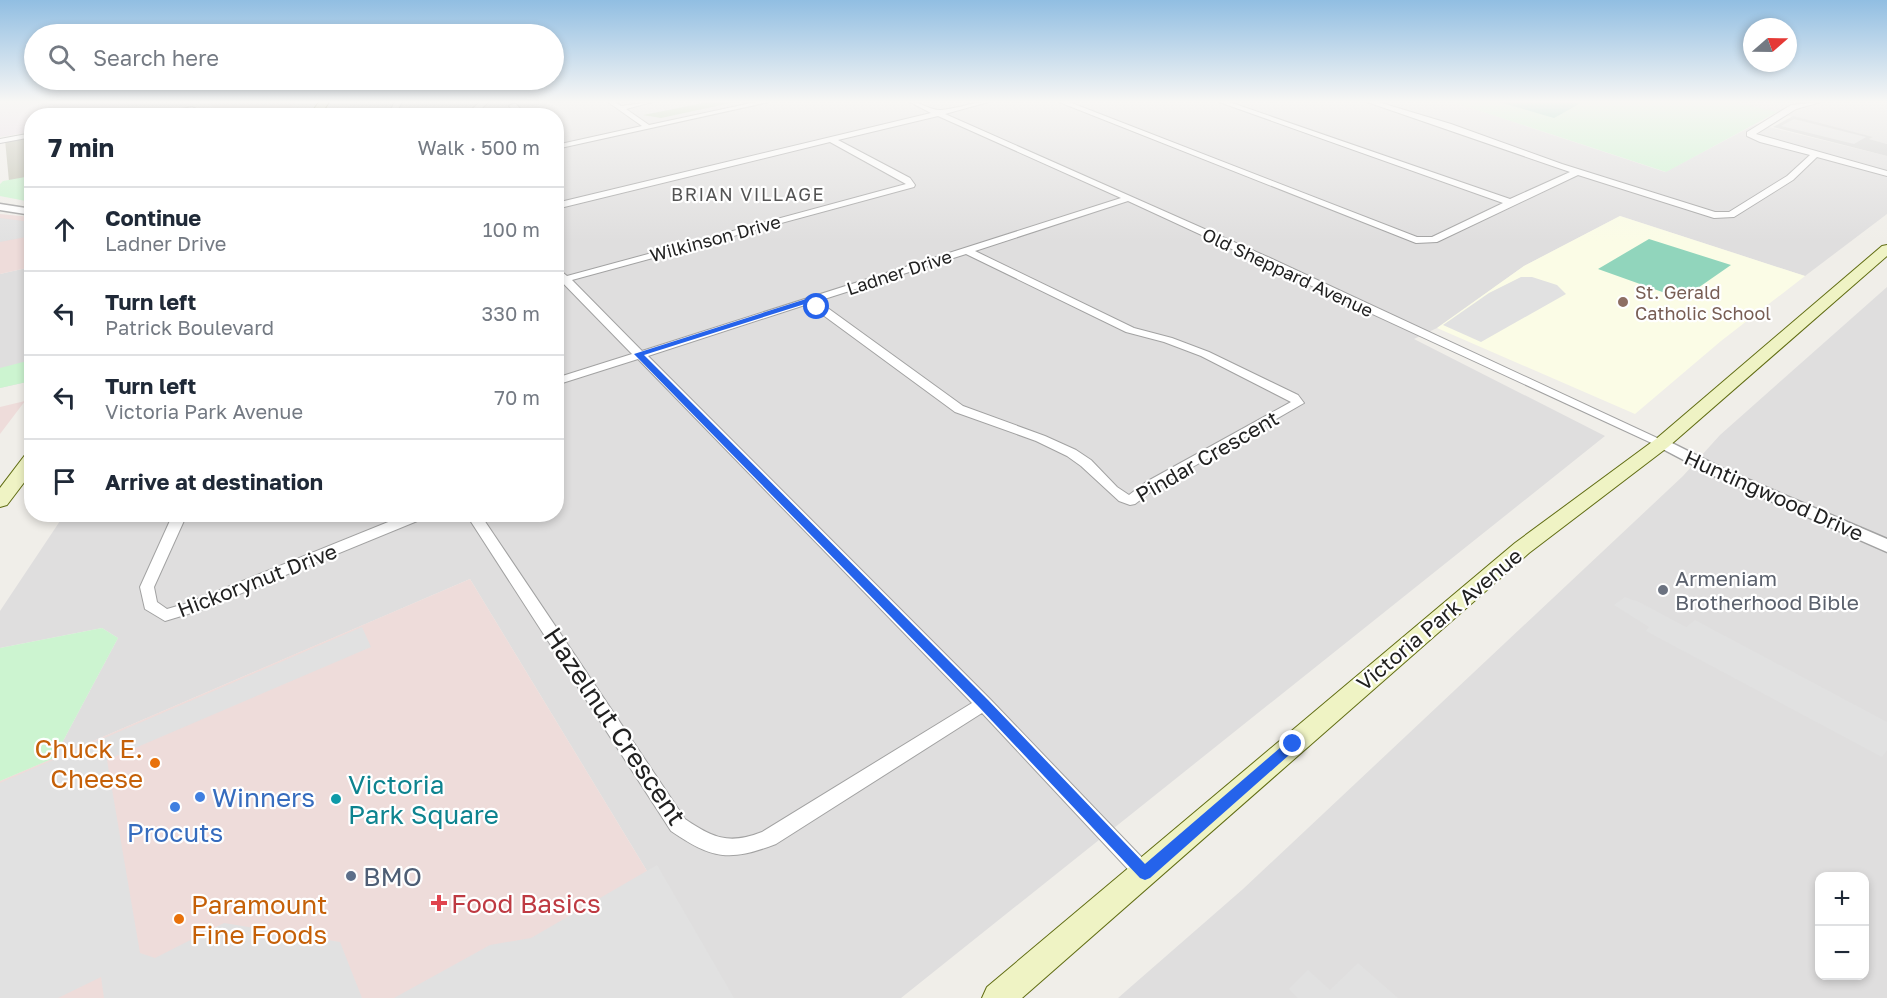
<!DOCTYPE html>
<html lang="en">
<head>
<meta charset="utf-8">
<style>
	body { margin:0; font-family:"Golos Text",sans-serif; background:#f2f2f3; color:#1f2937 }
	.controls { position:absolute; right:18px; bottom:18px; display:grid; overflow:hidden; border-radius:12px; box-shadow:0 3px 9px #0003 }
	.controls button { width:54px; height:54px; display:grid; place-items:center; padding:0; border:0; border-bottom:2px solid #e0e1e3; background:#fff; color:#1f2937; font:30px sans-serif }
	.compass { position:absolute; left:1743px; top:18px; width:54px; height:54px; border-radius:50%; background:#fff; box-shadow:0 3px 9px #0003; rotate:70deg }
	.stop { position:absolute; width:18px; height:18px; margin:-14px; border:4px solid #2563eb; border-radius:50%; background:#fff }
	.stop.end { background:#2563eb; border-color:#fff; box-shadow:0 2px 6px #0008 }
	.list { margin:0; padding:0; list-style:none }
	h2 { display:flex; justify-content:space-between; align-items:center; height:78px; margin:0; padding:0 24px; font-size:26px }
	h2 small { font-size:20px; font-weight:400; color:#747a83 }
	.list li { display:grid; grid-template-columns:39px 1fr auto; gap:18px; align-items:center; box-sizing:border-box; height:84px; padding:0 24px; border-top:2px solid #e0e1e3 }
	.list b { display:block; font-size:22px; white-space:nowrap }
	.list p { margin:0; font-size:20px; white-space:nowrap; color:#747a83 }
	.list em { font-size:20px; font-style:normal; color:#747a83 }
	.icon { flex:none; width:33px; height:33px; fill:none; stroke:currentColor; stroke-width:2; stroke-linecap:round; stroke-linejoin:round }
	.map { position:relative; flex:none; width:1887px; height:998px; overflow:hidden }
	.search { position:absolute; background:#fff; box-shadow:0 3px 9px #0003; left:24px; top:24px; width:540px; height:66px; display:flex; align-items:center; gap:15px; box-sizing:border-box; padding:0 21px; border-radius:33px; color:#747a83; font-size:22px }
	.panel { position:absolute; background:#fff; box-shadow:0 3px 9px #0003; left:24px; top:108px; width:540px; height:414px; border-radius:24px }
	.map>svg:first-child { display:block }
</style>
</head>
<body>
<div class="map">
<svg width="1887" height="998" viewBox="0 0 1887 998">
	<rect width="100%" height="100%" fill="#f0eee9"/>
	<path fill="#dfdede" fill-rule="evenodd" d="M 353,102 L 1453,102 L 1665,172 L 1756,124 L 1887,156 L 1887,214 L 1805,276 L 1620,216 L 1524,266 L 1437,328 L 1414,339 L 1605,436 L 901,998 L 724,998 L 470,579 L 54,758 L 118,638 L 102,628 L 0,648 L 0,611 L 64,515 L 556,514 L 556,116 L 342,115 Z
		M 1735,102 L 1887,102 L 1887,144 L 1868,139 L 1872,137 Z
		M 31,267 L 31,381 L 0,388 L 0,274 Z
		M 1887,287 L 1887,998 L 1118,998 L 1243,889 L 1683,476 L 1720,435 ZM 1820,876 L 1864,876 L 1864,976 L 1820,976 Z"/>
	<path fill="#eedcda" d="M 208,102 L 296,102 L 284,116 L 221,115 Z
		M 0,214 L 31,217 L 31,267 L 0,274 Z
		M 25,401 L 0,434 L 0,407 Z
		M 470,579 L 724,998 L 0,998 L 0,781 Z"/>
	<path fill="#e8dce6" d="M 0,102 L 205,102 L 125,115 L 32,116 L 31,132 L 0,137 Z"/>
	<path fill="#fbfce6" d="M 1620,216 L 1805,276 L 1721,341 L 1635,414 L 1437,328 L 1524,266 Z"/>
	<path fill="#cfcfcf" d="M 1793,116 L 1873,137 L 1869,139 L 1887,144 L 1887,156 L 1773,127 Z"/>
	<path fill="#c4c4b5" d="M 31,136 L 31,183 L 9,181 L 5,140 Z"/>
	<path fill="#adcaa3" d="M 709,102 L 735,102 L 661,118 L 643,115 Z"/>
	<path fill="#ccf4d0" d="M 1453,102 L 1735,102 L 1777,112 L 1666,172 Z
		M 31,176 L 31,202 L 0,196 L 0,184 L 3,181 Z
		M 31,360 L 31,381 L 0,388 L 0,368 Z
		M 102,628 L 118,638 L 54,758 L 0,781 L 0,648 Z"/>
	<path fill="#91d5bc" d="M 1499,102 L 1576,102 L 1579,104 L 1554,118 Z
		M 1649,239 L 1731,265 L 1682,299 L 1598,269 Z"/>
	<path fill="#e1e1e1" d="M 150,102 L 185,102 L 186,105 L 122,115 L 104,115 L 103,109 Z
		M 1794,119 L 1866,137 L 1854,144 L 1781,126 Z
		M 0,218 L 31,222 L 31,236 L 0,242 Z
		M 1521,277 L 1532,277 L 1557,285 L 1566,294 L 1481,342 L 1443,325 L 1489,293 Z
		M 1625,597 L 1639,602 L 1686,627 L 1695,620 L 1887,722 L 1887,750 L 1882,757 L 1646,631 L 1649,627 L 1614,605 Z
		M 362,627 L 371,647 L 107,760 L 140,953 L 155,958 L 224,923 L 340,942 L 362,998 L 104,998 L 101,977 L 58,998 L 0,998 L 0,783 Z
		M 657,865 L 734,998 L 394,998 L 490,945 L 531,938 Z
		M 1358,963 L 1398,998 L 1298,998 L 1289,989 L 1308,970 L 1330,990 Z"/>
	<g fill="none" stroke-linecap="round" stroke-linejoin="round">
		<g stroke="#a2a2a2" stroke-width="2">
			<path id="minor" d="M 395,102 L 402,102 L 394,116 L 387,116 Z
				M 480,102 L 488,102 L 478,112 L 478,116 L 470,116 L 471,110 Z
				M 608,102 L 615,102 L 621,106 L 652,102 L 626,109 L 649,125 L 756,102 L 769,102 L 556,149 L 556,145 L 642,126 Z
				M 910,102 C 921,102 931,111 941,110 C 957,109 972,102 988,102 L 945,114 L 1270,258 L 1668,443 L 1662,447 L 1658,446 L 1128,201 L 975,251 L 1134,328 L 1172,338 L 1209,352 L 1298,395 L 1304,403 L 1156,488 L 1135,504 L 1130,505 L 1119,501 L 1081,466 L 1067,456 L 1036,441 L 955,412 L 808,304 L 648,356 L 990,699 L 1152,868 L 1155,874 L 1152,880 L 1145,883 L 1138,880 L 982,713 L 776,844 C 729,862 712,859 671,831 L 466,514 L 480,514 L 685,819 C 713,838 729,845 762,832 L 972,703 L 638,359 L 556,385 L 556,378 L 632,354 L 556,276 L 556,267 L 567,276 L 906,184 L 830,142 L 556,209 L 556,203 L 931,113 ZM 938,116 L 1121,198 L 642,351 L 572,280 L 914,187 L 915,185 L 910,178 L 838,140 ZM 966,254 L 1126,332 L 1164,342 L 1201,356 L 1291,402 L 1146,482 L 1129,495 L 1117,487 L 1091,460 L 1076,450 L 1045,436 L 963,406 L 818,301 Z
				M 1059,102 L 1069,102 L 1417,237 L 1432,237 L 1503,203 L 1219,102 L 1229,102 L 1510,199 L 1570,172 L 1367,102 L 1378,102 L 1451,124 L 1562,164 L 1715,212 L 1729,212 L 1787,176 L 1810,155 L 1760,142 L 1747,136 L 1747,132 L 1791,105 L 1821,102 L 1796,109 L 1756,134 L 1887,171 L 1887,176 L 1817,157 L 1793,180 L 1734,217 L 1714,218 L 1578,175 L 1437,242 L 1416,243 Z
				M 513,104 L 516,104 L 527,116 L 519,116 L 509,106 Z
				M 192,107 L 196,109 L 195,111 L 162,116 L 141,116 Z
				M 32,133 L 32,137 L 0,143 L 0,139 Z
				M 173,514 L 187,514 L 154,587 L 157,602 L 167,609 L 188,603 L 408,514 L 429,514 L 427,517 L 198,611 L 165,621 L 145,609 L 140,587 Z"/>
		</g>
		<g stroke="#a2a2a2" stroke-width="3">
			<path id="tertiary" d="M 0,204 L 32,209 L 32,215 L 0,210 Z
				M 1662,438 L 1726,470 L 1887,539 L 1887,552 L 1714,476 L 1657,446 L 1654,443 Z"/>
		</g>
		<g stroke="#616d13" stroke-width="2">
			<path id="secondary" d="M 319,102 L 329,102 L 320,116 L 309,116 Z
				M 1887,245 L 1887,256 L 1668,447 L 1529,553 L 1022,998 L 982,998 L 987,987 L 1515,543 L 1656,439 L 1882,246 Z
				M 32,454 L 32,472 L 7,505 L 0,507 L 0,488 L 25,455 Z"/>
		</g>
		<use href="#minor" fill="#fff" fill-rule="evenodd"/>
		<use href="#tertiary" fill="#fff" fill-rule="evenodd"/>
		<use href="#secondary" fill="#eff3c4" fill-rule="evenodd"/>
	</g>
	<linearGradient id="sky" x2="0" y2="1"><stop stop-color="#91bee2"/><stop offset="0.42" stop-color="#f8f7f5"/><stop offset="1" stop-color="#f8f7f5" stop-opacity="0"/></linearGradient>
	<rect width="1887" height="242" fill="url(#sky)"/>
	<path fill="#2563eb" d="M 806,299 L 811,299 L 821,307 L 815,308 L 808,303 L 644,355 L 988,700 L 1145,864 L 1288,741 L 1297,741 L 1299,744 L 1297,748 L 1150,878 L 1145,880 L 1140,878 L 979,707 L 634,354 Z"/>
	<circle fill="#8d6e63" stroke="#fff" stroke-width="2" cx="1623" cy="302" r="6"/>
	<circle fill="#6b7280" stroke="#fff" stroke-width="2" cx="1663" cy="590" r="6"/>
	<g fill="#e8710a" stroke="#fff" stroke-width="2">
		<circle cx="155" cy="763" r="6"/>
		<circle cx="179" cy="919" r="6"/>
	</g>
	<g fill="#3f7fe0" stroke="#fff" stroke-width="2">
		<circle cx="200" cy="797" r="6"/>
		<circle cx="175" cy="807" r="6"/>
	</g>
	<circle fill="#0f9aa8" stroke="#fff" stroke-width="2" cx="336" cy="799" r="6"/>
	<circle fill="#5c6f8a" stroke="#fff" stroke-width="2" cx="351" cy="876" r="6"/>
	<path fill="#e0444e" stroke="#fff" stroke-width="2" d="M436 894h6v6h6v6h-6v6h-6v-6h-6v-6h6z"/>
	<g text-anchor="middle" dominant-baseline="central" stroke-width="4.5" stroke-linejoin="round" paint-order="stroke">
		<g font-size="18" letter-spacing="1.5" fill="#545454" stroke="#fff">
			<text x="748" y="194">BRIAN VILLAGE</text>
		</g>
		<g font-size="18" fill="#212121" stroke="#fff">
			<text transform="translate(715 238) rotate(-15)">Wilkinson Drive</text>
			<text transform="translate(899 272) rotate(-18)">Ladner Drive</text>
			<text transform="translate(1288 272) rotate(25)">Old Sheppard Avenue</text>
		</g>
		<g font-size="18" fill="#785e54" stroke="#fff" text-anchor="start">
			<text x="1635" y="292">St. Gerald<tspan x="1635" dy="21">Catholic School</tspan></text>
		</g>
		<g font-size="21" fill="#212121" stroke="#fff">
			<text transform="translate(1207 456) rotate(-30)">Pindar Crescent</text>
			<text transform="translate(1774 495) rotate(24)">Huntingwood Drive</text>
			<text transform="translate(257 580) rotate(-21)">Hickorynut Drive</text>
			<text transform="translate(1439 619) rotate(-40)">Victoria Park Avenue</text>
		</g>
		<g font-size="21" fill="#5b616d" stroke="#fff" text-anchor="start">
			<text x="1675" y="578">Armeniam<tspan x="1675" dy="24">Brotherhood Bible</tspan></text>
		</g>
		<g font-size="26" fill="#212121" stroke="#fff">
			<text transform="translate(615 726) rotate(56)">Hazelnut Crescent</text>
		</g>
		<g font-size="26" fill="#c56008" stroke="#fff" text-anchor="end">
			<text x="143" y="748">Chuck E.<tspan x="143" dy="30">Cheese</tspan></text>
			<text x="191" y="904" text-anchor="start">Paramount<tspan x="191" dy="30">Fine Foods</tspan></text>
		</g>
		<g font-size="26" fill="#0d838f" stroke="#fff" text-anchor="start">
			<text x="348" y="784">Victoria<tspan x="348" dy="30">Park Square</tspan></text>
		</g>
		<g font-size="26" fill="#366cbe" stroke="#fff" text-anchor="start">
			<text x="212" y="797">Winners</text>
			<text x="175" y="832" text-anchor="middle">Procuts</text>
		</g>
		<g font-size="26" fill="#4e5e75" stroke="#fff" text-anchor="start">
			<text x="363" y="876">BMO</text>
		</g>
		<g font-size="26" fill="#be3a42" stroke="#fff" text-anchor="start">
			<text x="451" y="903">Food Basics</text>
		</g>
	</g>
</svg>
<div class="controls">
<button>+</button>
<button>−</button>
</div>
<svg class="compass" viewBox="-18 -18 36 36"><path d="M0-13l5 13h-10z" fill="#e53935"/><path d="M0 13l5-13h-10z" fill="#747a83"/></svg>
<div class="stop" style="left:817px;top:307px"></div>
<div class="stop end" style="left:1293px;top:744px"></div>
<div class="search"><svg class="icon" aria-label="search" viewBox="0 0 24 24"><circle cx="10" cy="10" r="6"/><path d="M15 15l6 6"/></svg>Search here</div>
<section class="panel">
<h2>7 min<small>Walk · 500 m</small></h2>
<ul class="list">
<li><svg class="icon" aria-label="ahead" viewBox="0 0 24 24"><path d="M12 20V5M6 11l6-6 6 6"/></svg><div><b>Continue</b><p>Ladner Drive</p></div><em>100 m</em></li>
<li><svg class="icon" aria-label="left" viewBox="0 0 24 24"><path d="M17 20v-9H6M10 6l-5 5 5 5"/></svg><div><b>Turn left</b><p>Patrick Boulevard</p></div><em>330 m</em></li>
<li><svg class="icon" aria-label="left" viewBox="0 0 24 24"><path d="M17 20v-9H6M10 6l-5 5 5 5"/></svg><div><b>Turn left</b><p>Victoria Park Avenue</p></div><em>70 m</em></li>
<li><svg class="icon" aria-label="arrive" viewBox="0 0 24 24"><path d="M6 21V4h12l-3 4 3 4H6"/></svg><div><b>Arrive at destination</b></div></li>
</ul>
</section>
</div>
</body>
</html>
